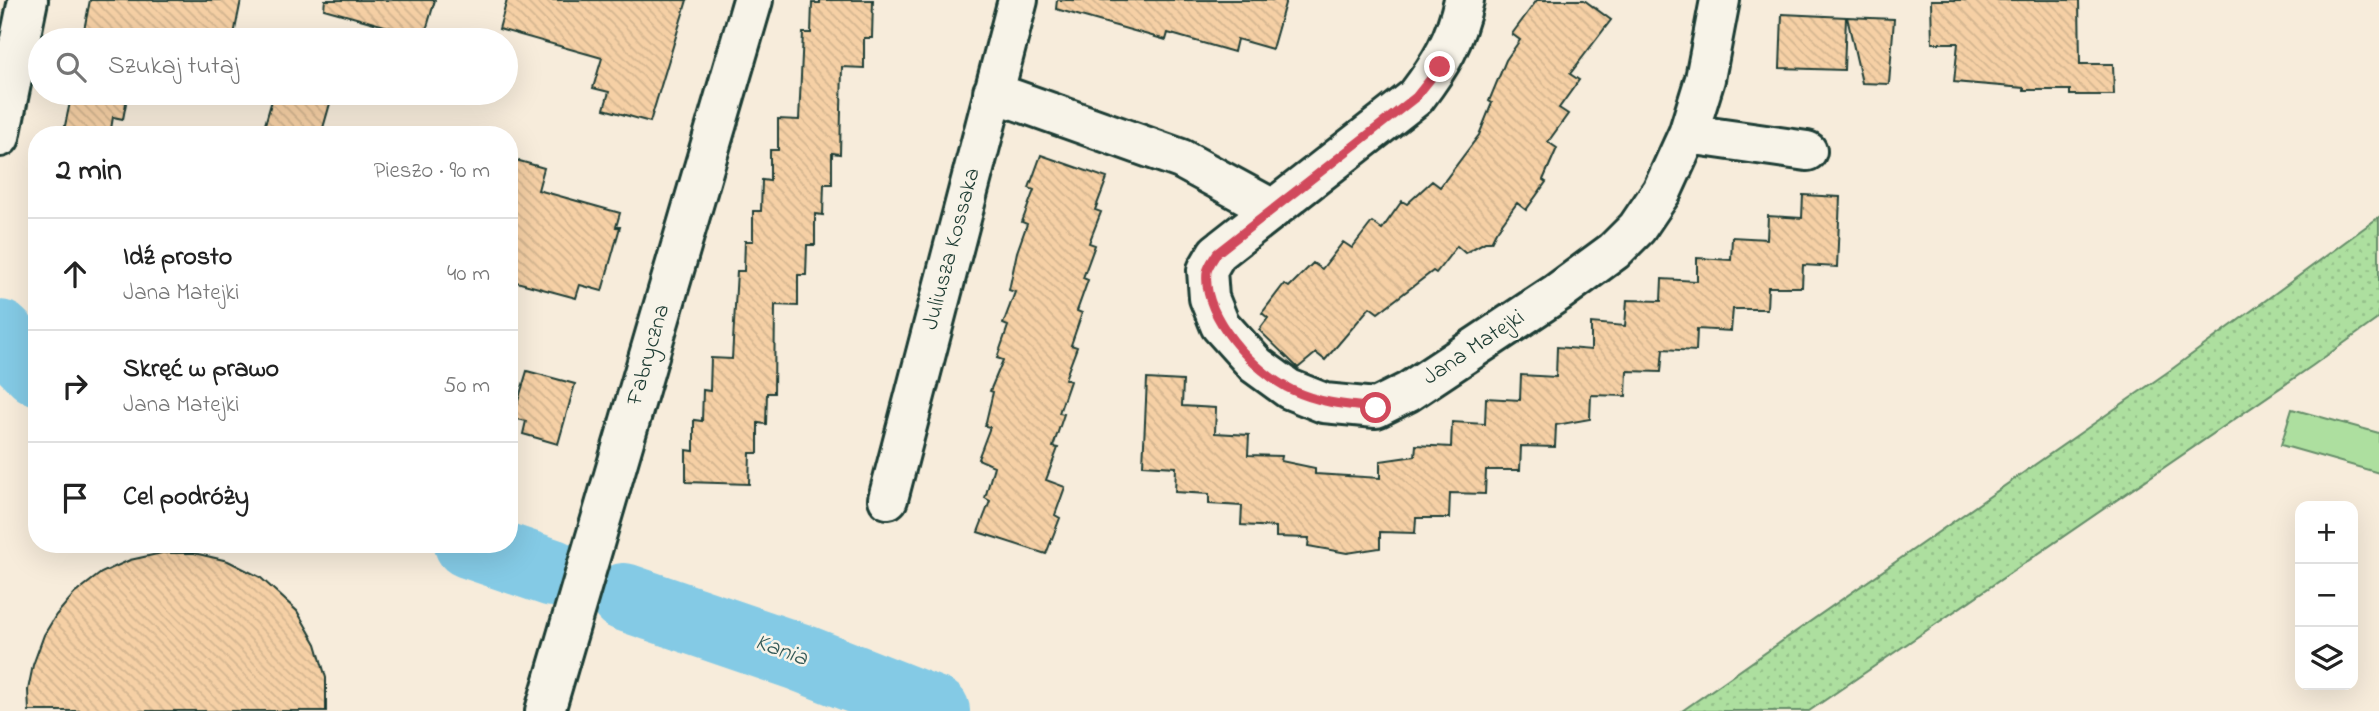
<!DOCTYPE html>
<html lang="pl">
<head>
<meta charset="utf-8">
<style>
	body { margin:0; font-family:"Indie Flower",sans-serif; background:#f2f2f2; color:#222 }
	.controls { position:absolute; right:21px; bottom:21px; display:grid; overflow:hidden; border-radius:14px; box-shadow:0 7px 28px #0002 }
	.controls button { width:63px; height:63px; display:grid; place-items:center; padding:0; border:0; border-bottom:2px solid #e0e0e0; background:#fff; color:#222; font:35px sans-serif }
	.stop { position:absolute; width:21px; height:21px; margin:-16px; border:5px solid #d1495b; border-radius:50%; background:#fff }
	.stop.end { background:#d1495b; border-color:#fff; box-shadow:0 2px 7px #0008 }
	.list { margin:0; padding:0; list-style:none }
	h2 { display:flex; justify-content:space-between; align-items:center; height:91px; margin:0; padding:0 28px; font-size:30px }
	h2 small { font-size:23px; font-weight:400; color:#767676 }
	.list li { display:grid; grid-template-columns:46px 1fr auto; gap:21px; align-items:center; box-sizing:border-box; height:112px; padding:0 28px; border-top:2px solid #e0e0e0 }
	.list b { display:block; font-size:26px; white-space:nowrap }
	.list p { margin:0; font-size:23px; white-space:nowrap; color:#767676 }
	.list em { font-size:23px; font-style:normal; color:#767676 }
	.icon { flex:none; width:38px; height:38px; fill:none; stroke:currentColor; stroke-width:2; stroke-linecap:round; stroke-linejoin:round }
	.map { position:relative; flex:none; width:2379px; height:711px; overflow:hidden }
	.search { position:absolute; background:#fff; box-shadow:0 7px 28px #0002; left:28px; top:28px; width:490px; height:77px; display:flex; align-items:center; gap:18px; box-sizing:border-box; padding:0 24px; border-radius:38px; color:#767676; font-size:26px }
	.panel { position:absolute; background:#fff; box-shadow:0 7px 28px #0002; left:28px; top:126px; width:490px; height:427px; border-radius:28px }
	.map>svg:first-child { display:block }
</style>
</head>
<body>
<div class="map">
<svg width="2379" height="711" viewBox="0 0 2379 711">
	<defs>
		<pattern id="grass-dots" width="8" height="8" patternUnits="userSpaceOnUse" patternTransform="scale(1.75)"><rect width="8" height="8" fill="#addf9f"/><path d="M2 2h.1M6 6h.1" fill="none" stroke="#94c08a" stroke-width="1.8" stroke-linecap="round"/></pattern>
		<pattern id="building-back-hatch" width="6" height="6" patternUnits="userSpaceOnUse" patternTransform="scale(1.75)"><rect width="6" height="6" fill="#f6d0a5"/><path d="M-1 5l2 2M0 0l6 6M5-1l2 2" fill="none" stroke="#d2b48f"/></pattern>
	</defs>
	<rect width="100%" height="100%" fill="#f7ecdb"/>
	<filter id="ink" filterUnits="userSpaceOnUse"><feTurbulence type="fractalNoise" baseFrequency=".0143" numOctaves="2"/><feDisplacementMap in="SourceGraphic" scale="14" xChannelSelector="R" yChannelSelector="G"/><feConvolveMatrix kernelMatrix="1 2 1 2 8 2 1 2 1" color-interpolation-filters="sRGB"/></filter>
	<g filter="url(#ink)">
		<path fill="url(#grass-dots)" stroke="#668e6a" stroke-width="2" d="M 2379,217 L 2379,318 L 2312,366 L 1809,711 L 1682,711 L 2172,369 Z"/>
		<path fill="#addf9f" stroke="#668e6a" stroke-width="2" d="M 2292,409 L 2379,433 L 2379,473 L 2281,445 Z"/>
		<g fill="none" stroke-linecap="round" stroke-linejoin="round">
			<path stroke="#84cae5" stroke-width="68" d="M 0,334 L 37,371
				M 468,544 L 553,573
				M 624,597 L 799,657 L 936,711"/>
		</g>
		<path fill="url(#building-back-hatch)" stroke="#1f3d34" stroke-width="2" d="M 90,0 L 241,0 L 233,40 L 82,40 Z
			M 325,0 L 435,0 L 424,37 L 324,9 Z
			M 507,0 L 687,0 L 650,122 L 604,109 L 609,92 L 593,88 L 602,58 L 499,29 Z
			M 820,0 L 873,0 L 872,38 L 864,38 L 864,68 L 842,67 L 840,154 L 832,153 L 832,184 L 824,184 L 823,215 L 815,214 L 815,245 L 807,245 L 806,275 L 798,275 L 798,306 L 775,305 L 774,393 L 767,393 L 766,424 L 758,423 L 758,453 L 750,453 L 749,484 L 686,482 L 686,450 L 694,451 L 694,420 L 702,421 L 703,390 L 710,391 L 711,358 L 732,359 L 737,271 L 744,271 L 745,241 L 753,241 L 753,211 L 761,211 L 762,180 L 770,181 L 770,150 L 778,150 L 778,119 L 799,120 L 803,33 L 811,33 L 812,3 L 820,3 Z
			M 1057,0 L 1286,0 L 1272,49 L 1237,39 L 1234,52 L 1168,33 L 1166,40 L 1056,9 Z
			M 1537,0 L 1584,0 L 1611,20 L 1570,74 L 1579,80 L 1559,108 L 1568,114 L 1548,142 L 1557,148 L 1543,180 L 1546,182 L 1526,210 L 1517,203 L 1496,232 L 1491,242 L 1485,242 L 1465,253 L 1457,246 L 1436,273 L 1433,271 L 1378,313 L 1370,307 L 1325,360 L 1316,353 L 1298,368 L 1259,330 L 1268,318 L 1262,313 L 1284,284 L 1289,287 L 1313,263 L 1322,269 L 1343,242 L 1352,248 L 1372,222 L 1382,229 L 1402,201 L 1407,204 L 1432,181 L 1440,187 L 1479,135 L 1492,103 L 1489,101 L 1506,60 L 1520,40 L 1512,34 Z
			M 1931,0 L 2079,0 L 2080,64 L 2113,64 L 2114,95 L 2070,95 L 2070,90 L 2024,90 L 2024,88 L 1954,82 L 1958,43 L 1932,43 Z
			M 1782,14 L 1846,17 L 1844,70 L 1780,68 Z
			M 1847,17 L 1894,19 L 1889,84 L 1862,83 Z
			M 72,93 L 128,93 L 123,119 L 113,117 L 110,135 L 63,135 Z
			M 274,93 L 333,93 L 321,135 L 262,135 Z
			M 1041,155 L 1107,178 L 1095,210 L 1101,212 L 1089,243 L 1095,245 L 1083,278 L 1088,280 L 1077,311 L 1082,313 L 1071,345 L 1077,347 L 1065,379 L 1070,381 L 1059,413 L 1064,414 L 1053,447 L 1058,448 L 1046,480 L 1065,487 L 1055,515 L 1060,518 L 1046,554 L 978,532 L 990,501 L 985,498 L 994,466 L 978,459 L 990,427 L 985,426 L 993,392 L 990,391 L 1003,360 L 997,358 L 1008,326 L 1003,324 L 1015,292 L 1009,290 L 1017,252 L 1027,224 L 1022,222 L 1034,190 L 1029,188 Z
			M 509,158 L 544,168 L 538,190 L 620,213 L 616,227 L 620,227 L 602,291 L 580,285 L 576,298 L 509,280 Z
			M 1803,195 L 1840,197 L 1837,267 L 1803,265 L 1802,287 L 1768,287 L 1767,309 L 1733,309 L 1731,331 L 1697,329 L 1696,351 L 1663,349 L 1661,372 L 1627,371 L 1626,396 L 1591,395 L 1590,419 L 1556,425 L 1555,447 L 1521,446 L 1520,470 L 1486,470 L 1485,494 L 1450,493 L 1449,518 L 1416,518 L 1415,533 L 1380,532 L 1380,548 L 1347,553 L 1308,546 L 1309,538 L 1276,537 L 1276,527 L 1241,525 L 1242,506 L 1209,504 L 1209,494 L 1175,492 L 1176,467 L 1143,465 L 1147,379 L 1183,381 L 1182,406 L 1216,408 L 1215,433 L 1249,435 L 1248,455 L 1282,456 L 1281,461 L 1315,468 L 1315,474 L 1380,478 L 1380,461 L 1415,456 L 1416,445 L 1451,447 L 1452,422 L 1485,424 L 1486,398 L 1520,400 L 1521,375 L 1556,377 L 1557,347 L 1591,350 L 1591,323 L 1625,326 L 1627,300 L 1661,301 L 1662,279 L 1697,281 L 1697,258 L 1731,260 L 1732,237 L 1767,239 L 1768,216 L 1802,218 Z
			M 527,371 L 575,384 L 558,444 L 523,434 L 526,421 L 513,418 Z
			M 162,553 L 194,553 L 228,561 L 260,577 L 297,611 L 316,644 L 326,678 L 326,711 L 29,711 L 28,690 L 33,665 L 44,635 L 56,615 L 74,594 L 101,573 L 130,560 Z"/>
		<g fill="none" stroke-linecap="round" stroke-linejoin="round">
			<g stroke="#1f3d34" stroke-width="44">
				<path id="minor" d="M 1464,0 C 1455,41 1441,64 1416,97 L 1217,253 L 1207,270 L 1209,298 L 1220,325 L 1256,365 L 1289,389 L 1324,403 L 1376,408 L 1408,392 L 1557,293 L 1614,251 L 1637,228 L 1662,191 L 1688,134 L 1705,79 L 1720,0
					M 993,92 L 1181,159 L 1271,208
					M 1688,134 L 1807,151
					M 0,137 L 28,0
					M 888,499 L 1018,0"/>
			</g>
			<g stroke="#1f3d34" stroke-width="44">
				<path id="tertiary" d="M 545,711 L 753,0"/>
			</g>
			<use href="#minor" stroke="#f7f3e8" stroke-width="38"/>
			<use href="#tertiary" stroke="#f7f3e8" stroke-width="38"/>
		</g>
	</g>
	<g fill="none" stroke-linecap="round" stroke-linejoin="round" filter="url(#ink)">
		<path stroke="#d1495b" stroke-width="9" d="M 1376,408 C 1346,405 1319,403 1292,390 C 1254,372 1202,316 1207,272 C 1208,266 1214,258 1217,253 L 1416,97 L 1440,67"/>
	</g>
	<g text-anchor="middle" dominant-baseline="central" stroke-width="5" stroke-linejoin="round" paint-order="stroke">
		<g font-size="23" fill="#1f3d34" stroke="#f7f3e8">
			<text transform="translate(952 249) rotate(-75)">Juliusza Kossaka</text>
			<text transform="translate(1474 348) rotate(-34)">Jana Matejki</text>
			<text transform="translate(649 355) rotate(-74)">Fabryczna</text>
		</g>
		<g font-size="24" font-style="italic" fill="#335957" stroke="#f7f3e8">
			<text transform="translate(781 651) rotate(20)">Kania</text>
		</g>
	</g>
</svg>
<div class="controls">
<button>+</button>
<button>−</button>
<button><svg class="icon" aria-label="layers" viewBox="0 0 24 24"><path d="M12 4l9 5-9 5-9-5zM3 14l9 5 9-5"/></svg></button>
</div>
<div class="stop" style="left:1376px;top:408px"></div>
<div class="stop end" style="left:1440px;top:67px"></div>
<div class="search"><svg class="icon" aria-label="search" viewBox="0 0 24 24"><circle cx="10" cy="10" r="6"/><path d="M15 15l6 6"/></svg>Szukaj tutaj</div>
<section class="panel">
<h2>2 min<small>Pieszo · 90 m</small></h2>
<ul class="list">
<li><svg class="icon" aria-label="ahead" viewBox="0 0 24 24"><path d="M12 20V5M6 11l6-6 6 6"/></svg><div><b>Idź prosto</b><p>Jana Matejki</p></div><em>40 m</em></li>
<li><svg class="icon" aria-label="right" viewBox="0 0 24 24"><path d="M7 20v-9h11M14 6l5 5-5 5"/></svg><div><b>Skręć w prawo</b><p>Jana Matejki</p></div><em>50 m</em></li>
<li><svg class="icon" aria-label="arrive" viewBox="0 0 24 24"><path d="M6 21V4h12l-3 4 3 4H6"/></svg><div><b>Cel podróży</b></div></li>
</ul>
</section>
</div>
</body>
</html>
